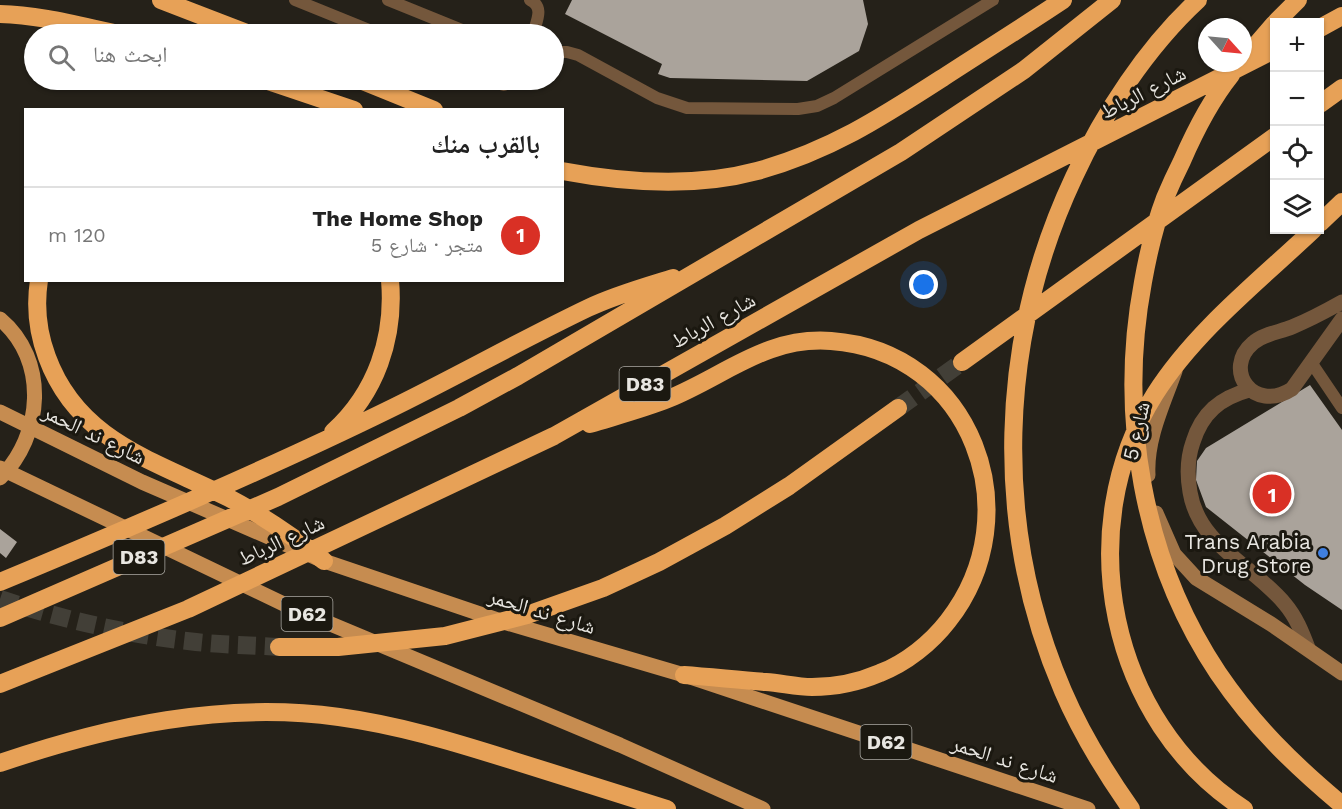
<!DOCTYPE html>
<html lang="ar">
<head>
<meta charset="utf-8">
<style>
	body { margin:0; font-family:"Work Sans","Noto Naskh Arabic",sans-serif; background:#f6f6f6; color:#222; direction:rtl }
	.controls { position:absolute; right:18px; top:18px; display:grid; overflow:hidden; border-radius:0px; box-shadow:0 2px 4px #0004 }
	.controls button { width:54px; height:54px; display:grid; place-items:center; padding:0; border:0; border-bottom:2px solid #e0e0e0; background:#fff; color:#222; font:30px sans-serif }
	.compass { position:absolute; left:1198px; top:18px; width:54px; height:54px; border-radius:50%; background:#fff; box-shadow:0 2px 4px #0004; rotate:117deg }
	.you { position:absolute; left:924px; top:285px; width:21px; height:21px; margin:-15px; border:4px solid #fff; border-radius:50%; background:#1a73e8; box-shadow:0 0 0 9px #1a73e833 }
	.badge { display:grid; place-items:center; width:39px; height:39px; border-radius:50%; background:#d93025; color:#fff; font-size:20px; font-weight:700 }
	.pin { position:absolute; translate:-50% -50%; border:3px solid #fff; box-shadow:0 2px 6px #0006 }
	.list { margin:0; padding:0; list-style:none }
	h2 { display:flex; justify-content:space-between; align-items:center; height:78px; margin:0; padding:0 24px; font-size:26px }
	h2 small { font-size:20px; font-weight:400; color:#767676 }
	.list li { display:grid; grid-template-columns:39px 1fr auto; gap:18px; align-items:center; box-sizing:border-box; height:96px; padding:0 24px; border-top:2px solid #e0e0e0 }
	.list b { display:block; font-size:22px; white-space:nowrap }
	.list p { margin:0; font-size:20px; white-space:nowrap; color:#767676 }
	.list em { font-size:20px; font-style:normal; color:#767676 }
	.icon { flex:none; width:33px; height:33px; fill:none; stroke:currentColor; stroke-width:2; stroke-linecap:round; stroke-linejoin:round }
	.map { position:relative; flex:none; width:1342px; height:809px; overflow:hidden; direction:ltr }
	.search { position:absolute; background:#fff; box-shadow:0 2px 4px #0004; left:24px; top:24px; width:540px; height:66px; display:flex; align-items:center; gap:15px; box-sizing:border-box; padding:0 21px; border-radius:33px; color:#767676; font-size:22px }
	.panel { position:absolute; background:#fff; box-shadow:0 2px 4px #0004; left:24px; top:108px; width:540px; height:174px; border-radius:0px; direction:rtl }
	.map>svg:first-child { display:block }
</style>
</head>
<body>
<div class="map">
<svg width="1342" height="809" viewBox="0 0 1342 809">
	<rect width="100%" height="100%" fill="#252119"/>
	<path fill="#aaa39b" d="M 572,0 L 863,0 L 868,24 L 859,51 L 807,81 L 670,78 L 658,74 L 662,64 L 565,14 Z
		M 1310,385 L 1342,430 L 1342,610 L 1305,585 L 1206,507 L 1196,480 L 1197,461 L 1206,448 Z
		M 0,529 L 17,542 L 6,558 L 0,553 Z"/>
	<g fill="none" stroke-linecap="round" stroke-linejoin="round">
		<path stroke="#423f37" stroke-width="18" stroke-dasharray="18 9" stroke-linecap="butt" d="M 898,408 L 962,362
			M 0,599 C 64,620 130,635 196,642 C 224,645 251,645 279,647"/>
		<path stroke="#74573c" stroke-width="12" d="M 295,0 L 379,34
			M 388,0 L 472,34
			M 530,0 C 545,7 536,22 533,34
			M 554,52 L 567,52 L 578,55 L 657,98 L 687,108 L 798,109 L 817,106 L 834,98 L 993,0
			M 488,80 L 504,85 L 517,80
			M 1311,362 L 1342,408"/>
		<path stroke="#74573c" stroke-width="15" d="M 1342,302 C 1326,311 1309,320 1292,327 C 1280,332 1263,334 1253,343 C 1222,369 1253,414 1292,389 L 1342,319
			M 1249,390 C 1220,398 1202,413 1193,442 C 1187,459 1187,475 1190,492 C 1199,546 1253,565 1285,604 C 1296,617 1302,632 1308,648"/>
		<path stroke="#a27548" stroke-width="15" d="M 1148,475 C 1146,439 1163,405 1175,371
			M 1156,513 L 1174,554 L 1196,578 L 1271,624 L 1342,673"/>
		<path stroke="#c68c50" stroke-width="15" d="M 0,319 C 49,360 43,436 0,478
			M 0,412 L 142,482 L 324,561 L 507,623 L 684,675 L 1088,809
			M 0,468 L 290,607 L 620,745 L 763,809"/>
		<path stroke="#e7a157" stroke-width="18" d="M 161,0 L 249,34
			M 0,14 C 40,15 80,26 119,34
			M 1276,22 L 1298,0
			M 1320,28 L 1342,16
			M 1243,60 L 1274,24
			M 1231,75 C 1211,100 1195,131 1182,161 C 1176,173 1170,186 1165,198 C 1155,224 1148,254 1143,282 C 1118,415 1142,559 1218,673 C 1254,726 1293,764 1342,805
			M 265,80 L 354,110
			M 360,80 L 434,110
			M 1320,104 L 1342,88
			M 562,171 C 626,183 694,188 757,171 C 830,151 882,117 944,77 C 984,51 1024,26 1063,0
			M 1320,223 L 1342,202
			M 39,280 C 35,306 38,333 47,357 C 78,442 156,461 229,498 C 263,516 294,537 324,561
			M 962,362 L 1274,137
			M 590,424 C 616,416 643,409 668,399 C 725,376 766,336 831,341 C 972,351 1032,514 948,621 C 931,643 906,663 880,673 C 859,682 835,687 812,687 C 797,687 781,683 766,682 C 739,680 711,677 684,675
			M 333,432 C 376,393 395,338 390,280
			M 0,582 C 130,528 259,473 386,411 C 454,378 519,341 588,308 C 615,295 644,287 673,278
			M 0,618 L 278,497 L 459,408 L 518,376 L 901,152 L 1024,70 L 1112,0
			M 279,647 L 338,647 L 445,636 L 527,615 L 603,588 L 659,562 L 725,526 L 789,486 L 898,408
			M 0,684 L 188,609 L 554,436 L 919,230 L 1274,50
			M 0,763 C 109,726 223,701 339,717 C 398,725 454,742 511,760 C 563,776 615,793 667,809
			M 1131,809 C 1105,772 1081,733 1063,691 C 992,526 998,339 1074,177 C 1103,114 1147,47 1198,0
			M 1244,809 C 1109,722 1070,529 1155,394 C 1195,331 1260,280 1313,230"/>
	</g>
	<circle fill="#3f7fe0" stroke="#1b1810" stroke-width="2" cx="1323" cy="553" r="6"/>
	<g text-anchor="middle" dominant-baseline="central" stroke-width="6" stroke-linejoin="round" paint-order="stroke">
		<g fill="#1b1810" stroke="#aaa8a2" stroke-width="1.5">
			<rect x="619.5" y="367" width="51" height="34" rx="4.5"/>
			<rect x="113.5" y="540" width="51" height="34" rx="4.5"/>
			<rect x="281.5" y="597" width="51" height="34" rx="4.5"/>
			<rect x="860.5" y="725" width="51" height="34" rx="4.5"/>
		</g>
		<g font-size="20" font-weight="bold" fill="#e8e6e1">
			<text x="645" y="384">D83</text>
			<text x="139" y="557">D83</text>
			<text x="307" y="614">D62</text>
			<text x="886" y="742">D62</text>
		</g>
		<g font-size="21" fill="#e8e6e1" stroke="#1b1810">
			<text transform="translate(1143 92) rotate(-27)">شارع الرباط</text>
			<text transform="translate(713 320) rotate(-29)">شارع الرباط</text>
			<text transform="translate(1136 431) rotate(-77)">شارع 5</text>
			<text transform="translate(94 434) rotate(26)">شارع ند الحمر</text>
			<text transform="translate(281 540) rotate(-25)">شارع الرباط</text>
			<text transform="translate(542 611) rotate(17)">شارع ند الحمر</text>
			<text transform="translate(1005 759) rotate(18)">شارع ند الحمر</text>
		</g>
		<g font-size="21" fill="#e8e6e1" stroke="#1b1810" text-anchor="end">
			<text x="1311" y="541">Trans Arabia<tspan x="1311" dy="24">Drug Store</tspan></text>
		</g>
	</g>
</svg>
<div class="controls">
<button>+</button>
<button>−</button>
<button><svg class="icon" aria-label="locate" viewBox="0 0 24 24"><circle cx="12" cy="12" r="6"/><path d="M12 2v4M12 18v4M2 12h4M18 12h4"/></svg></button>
<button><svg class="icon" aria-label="layers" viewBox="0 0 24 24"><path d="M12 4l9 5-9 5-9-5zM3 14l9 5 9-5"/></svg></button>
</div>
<svg class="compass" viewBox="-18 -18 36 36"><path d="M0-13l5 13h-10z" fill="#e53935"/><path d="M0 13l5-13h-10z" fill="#767676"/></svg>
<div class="you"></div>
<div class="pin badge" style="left:1272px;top:494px">1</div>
<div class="search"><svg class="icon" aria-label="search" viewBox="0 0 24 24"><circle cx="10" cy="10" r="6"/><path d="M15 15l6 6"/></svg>ابحث هنا</div>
<section class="panel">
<h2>بالقرب منك<small></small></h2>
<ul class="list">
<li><span class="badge">1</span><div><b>The Home Shop</b><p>متجر · شارع 5</p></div><em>120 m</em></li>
</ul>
</section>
</div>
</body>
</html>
